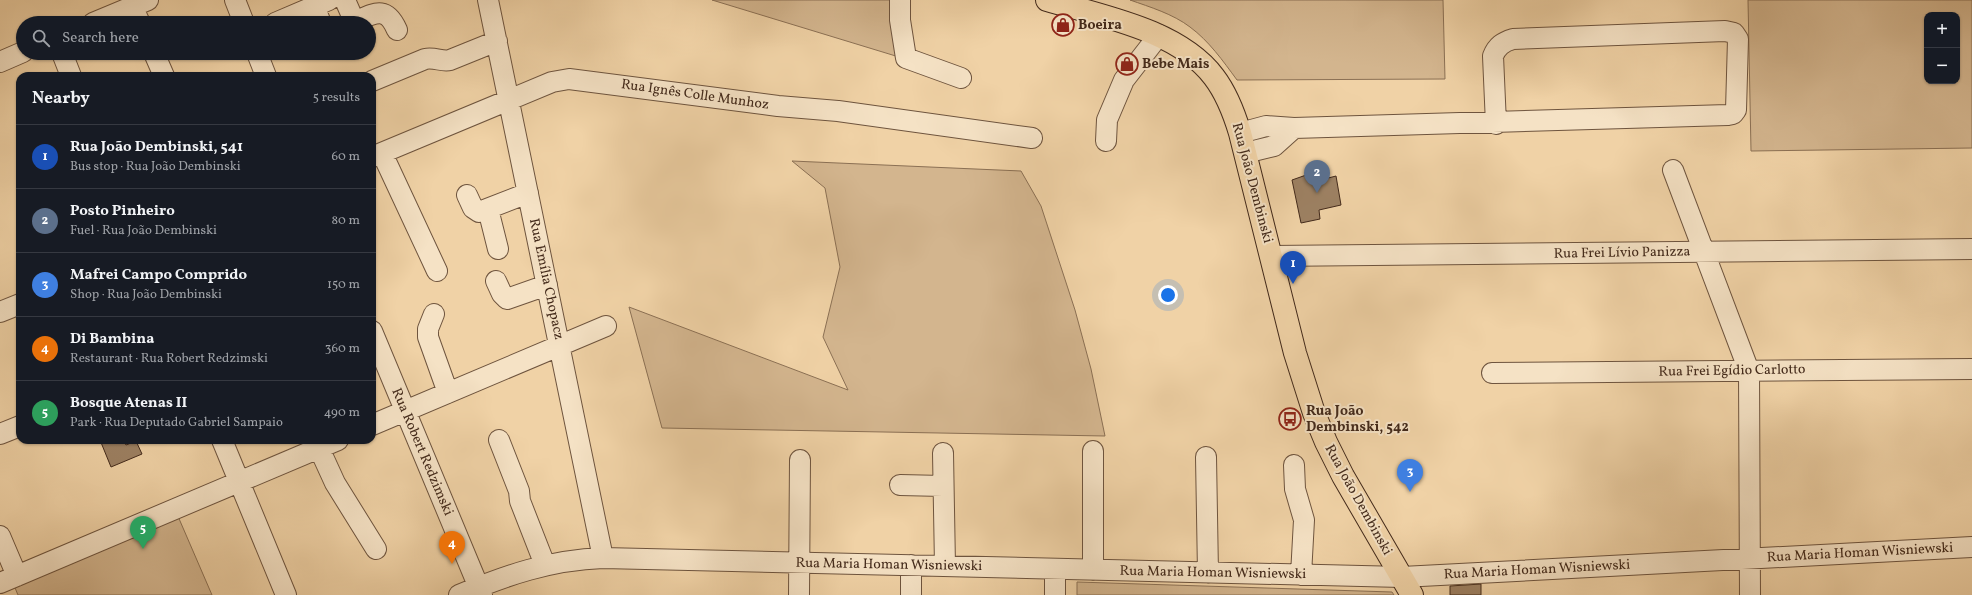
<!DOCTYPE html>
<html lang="en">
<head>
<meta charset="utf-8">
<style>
	body { margin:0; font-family:Vollkorn,serif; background:#242831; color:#f1f3f6 }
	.controls { position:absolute; right:12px; top:12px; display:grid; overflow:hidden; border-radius:8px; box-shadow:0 1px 3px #0004 }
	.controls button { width:36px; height:36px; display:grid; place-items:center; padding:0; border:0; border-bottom:1px solid #363941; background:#171b24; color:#f1f3f6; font:20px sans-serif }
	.you { position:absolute; left:1168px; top:295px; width:14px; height:14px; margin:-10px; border:3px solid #fff; border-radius:50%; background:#1a73e8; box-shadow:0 0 0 6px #1a73e833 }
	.badge { display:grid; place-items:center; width:26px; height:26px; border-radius:50%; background:#c59692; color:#fff; font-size:13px; font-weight:700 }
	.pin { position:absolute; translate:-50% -33px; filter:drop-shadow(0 1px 2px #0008) }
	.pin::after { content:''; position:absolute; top:21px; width:14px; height:12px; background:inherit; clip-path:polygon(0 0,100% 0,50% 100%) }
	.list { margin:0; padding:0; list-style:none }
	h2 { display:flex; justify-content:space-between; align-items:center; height:52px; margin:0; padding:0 16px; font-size:17px }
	h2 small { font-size:13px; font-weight:400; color:#9ea1a6 }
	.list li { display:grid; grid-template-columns:26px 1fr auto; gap:12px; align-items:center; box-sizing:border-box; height:64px; padding:0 16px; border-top:1px solid #363941 }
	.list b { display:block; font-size:15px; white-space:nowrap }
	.list p { margin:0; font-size:13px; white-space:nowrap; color:#9ea1a6 }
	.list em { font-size:13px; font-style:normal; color:#9ea1a6 }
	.icon { flex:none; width:22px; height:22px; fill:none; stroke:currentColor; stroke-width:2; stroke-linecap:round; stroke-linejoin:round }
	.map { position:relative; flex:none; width:1972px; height:595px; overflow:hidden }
	.search { position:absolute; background:#171b24; box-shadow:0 1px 3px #0004; left:16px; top:16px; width:360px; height:44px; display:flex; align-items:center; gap:10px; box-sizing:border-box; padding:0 14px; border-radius:22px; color:#9ea1a6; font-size:15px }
	.panel { position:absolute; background:#171b24; box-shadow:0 1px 3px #0004; left:16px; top:72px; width:360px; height:372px; border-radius:12px }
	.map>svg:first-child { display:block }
</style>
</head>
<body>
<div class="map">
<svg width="1972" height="595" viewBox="0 0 1972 595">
	<rect width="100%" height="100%" fill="#f0d2a6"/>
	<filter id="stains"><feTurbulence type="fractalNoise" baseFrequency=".005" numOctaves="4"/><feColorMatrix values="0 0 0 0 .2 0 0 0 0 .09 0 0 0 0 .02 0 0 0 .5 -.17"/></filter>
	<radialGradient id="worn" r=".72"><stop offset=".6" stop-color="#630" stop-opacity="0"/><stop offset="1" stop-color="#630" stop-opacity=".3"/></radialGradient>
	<path fill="#d3b58e" stroke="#8b7054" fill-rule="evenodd" d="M 712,0 L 896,0 L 899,57 Z
		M 1130,0 L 1443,0 L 1445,79 L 1237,80 C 1223,61 1209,41 1190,27 C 1173,14 1150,7 1130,0 Z
		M 1748,0 L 1972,0 L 1972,148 L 1751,151 ZM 1927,15 L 1957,15 L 1957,81 L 1927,81 Z
		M 792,161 L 1021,171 L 1041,206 L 1075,310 L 1091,369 L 1105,436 L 662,428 L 629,307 L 848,390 L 823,337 L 840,267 L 825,188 Z
		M 177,514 L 212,595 L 18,595 L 13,583 Z
		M 1077,582 L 1392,592 L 1394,595 L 1077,595 Z"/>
	<path fill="#9d8163" stroke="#432a1b" d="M 1309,174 L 1313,182 L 1336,176 L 1341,205 L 1319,210 L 1320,219 L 1301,223 L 1292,180 Z
		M 100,440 L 123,440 L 126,445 L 136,441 L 142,454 L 111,467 Z
		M 1481,584 L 1481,595 L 1450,595 L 1450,586 Z"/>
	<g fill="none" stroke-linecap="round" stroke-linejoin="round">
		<g stroke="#6e543e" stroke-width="22">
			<path id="minor" d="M 235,0 L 244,23
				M 345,0 L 355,23
				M 488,0 L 603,558
				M 900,0 L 900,20 L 906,58 L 961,78
				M 132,6 L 140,23
				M 314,6 L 321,23
				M 354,22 C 375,13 386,5 397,30
				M 93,23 L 148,0
				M 275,23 L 329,0
				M 62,53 L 71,76
				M 154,53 L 164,76
				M 257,53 L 266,76
				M 0,62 L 23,52
				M 372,81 L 425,59 C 435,57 442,62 450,60 L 497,41
				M 1240,133 L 1266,126 L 1294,128 L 1728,115 L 1733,114 L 1736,110 L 1738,39 L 1734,33 L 1725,31 L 1513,39 C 1503,42 1497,46 1493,56 L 1496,124
				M 1106,141 L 1107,120 L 1124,80 L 1159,35
				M 382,153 L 437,271
				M 1245,153 L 1274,146 L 1294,128
				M 372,157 L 552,82 L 569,79 L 778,106 L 838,111 L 1032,138
				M 1673,170 L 1749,371 L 1750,595
				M 467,195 L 473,208 L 479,212 L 528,193
				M 488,209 L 498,249
				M 1271,256 L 1972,249
				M 496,281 L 502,294 L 507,299 L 547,285
				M 0,312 L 20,304
				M 434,314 L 428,329 L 428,337 L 448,393
				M 372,331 L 482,595
				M 1492,373 L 1972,369
				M 372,425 L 606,326
				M 0,434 L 20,426
				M 222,440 L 286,595
				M 499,440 L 519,491 L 520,501 L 545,565
				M 319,448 L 335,483 L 376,549
				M 943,453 L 945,566
				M 1206,457 L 1208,573
				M 1294,465 L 1295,489 L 1304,520 L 1301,575
				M 900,485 L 943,486
				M 0,536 L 17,576
				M 1055,569 L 1055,595
				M 1093,570 L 1093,451
				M 0,583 L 338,440
				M 459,595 C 507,575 550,560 603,558 L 1402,577 L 1972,547
				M 799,595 L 800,460
				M 911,595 L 911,565"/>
		</g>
		<g stroke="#432a1b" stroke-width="24">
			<path id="major" d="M 1047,0 C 1101,16 1179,30 1214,77 C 1227,94 1234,113 1240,133 L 1295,353 L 1314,413 L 1326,442 L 1343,476 L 1412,595"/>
		</g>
		<use href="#minor" stroke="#f5e2c5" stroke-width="20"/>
		<use href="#major" stroke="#f0d2a6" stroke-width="22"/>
	</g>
	<defs>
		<g id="shop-ring" transform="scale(1.15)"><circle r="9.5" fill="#f5e2c5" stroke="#8f2418" stroke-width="1.5"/><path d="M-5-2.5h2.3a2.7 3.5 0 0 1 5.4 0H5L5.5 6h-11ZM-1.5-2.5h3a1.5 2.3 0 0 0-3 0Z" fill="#8f2418"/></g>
		<g id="bus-ring" transform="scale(1.15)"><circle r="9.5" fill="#f5e2c5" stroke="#8f2418" stroke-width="1.5"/><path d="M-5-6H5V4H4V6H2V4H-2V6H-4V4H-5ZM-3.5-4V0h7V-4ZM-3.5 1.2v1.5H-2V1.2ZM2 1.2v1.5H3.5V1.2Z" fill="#8f2418"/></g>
	</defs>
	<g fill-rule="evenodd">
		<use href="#shop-ring" x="1063" y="25"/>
		<use href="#shop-ring" x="1127" y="64"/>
		<use href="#bus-ring" x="1290" y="419"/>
	</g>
	<g text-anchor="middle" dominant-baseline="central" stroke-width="4" stroke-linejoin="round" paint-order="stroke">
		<g font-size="14" font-weight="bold" fill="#432a1b" stroke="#f5e2c5" text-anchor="start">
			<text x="1078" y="25">Boeira</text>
			<text x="1142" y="64">Bebe Mais</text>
			<text x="1306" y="411">Rua João<tspan x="1306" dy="16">Dembinski, 542</tspan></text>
		</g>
		<g font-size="14" fill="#432a1b" stroke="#f5e2c5">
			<text transform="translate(695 95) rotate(8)">Rua Ignês Colle Munhoz</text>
			<text transform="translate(1252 183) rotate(75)">Rua João Dembinski</text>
			<text transform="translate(1622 253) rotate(-1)">Rua Frei Lívio Panizza</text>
			<text transform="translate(546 279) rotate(78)">Rua Emília Chopacz</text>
			<text transform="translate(1732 371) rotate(-1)">Rua Frei Egídio Carlotto</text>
			<text transform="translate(422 452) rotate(67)">Rua Robert Redzimski</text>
			<text transform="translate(1358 500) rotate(61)">Rua João Dembinski</text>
			<text transform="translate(1860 553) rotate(-3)">Rua Maria Homan Wisniewski</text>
			<text transform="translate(889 565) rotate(1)">Rua Maria Homan Wisniewski</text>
			<text transform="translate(1537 570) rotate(-3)">Rua Maria Homan Wisniewski</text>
			<text transform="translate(1213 573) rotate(1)">Rua Maria Homan Wisniewski</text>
		</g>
	</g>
	<rect width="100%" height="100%" filter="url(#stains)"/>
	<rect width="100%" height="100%" fill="url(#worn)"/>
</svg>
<div class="controls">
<button>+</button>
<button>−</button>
</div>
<div class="you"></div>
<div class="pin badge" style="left:1293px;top:284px;background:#1a4fb4">1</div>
<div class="pin badge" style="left:1317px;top:193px;background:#5c6f8a">2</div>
<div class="pin badge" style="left:1410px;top:492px;background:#3f7fe0">3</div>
<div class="pin badge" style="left:452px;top:564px;background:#e8710a">4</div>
<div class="pin badge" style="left:143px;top:549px;background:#2e9e5b">5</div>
<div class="search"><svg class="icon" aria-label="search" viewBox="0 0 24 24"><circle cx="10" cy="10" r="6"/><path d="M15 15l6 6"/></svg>Search here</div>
<section class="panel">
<h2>Nearby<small>5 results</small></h2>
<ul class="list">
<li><span class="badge" style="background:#1a4fb4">1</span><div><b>Rua João Dembinski, 541</b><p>Bus stop · Rua João Dembinski</p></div><em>60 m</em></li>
<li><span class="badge" style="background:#5c6f8a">2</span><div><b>Posto Pinheiro</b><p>Fuel · Rua João Dembinski</p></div><em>80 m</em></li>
<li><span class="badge" style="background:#3f7fe0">3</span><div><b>Mafrei Campo Comprido</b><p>Shop · Rua João Dembinski</p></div><em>150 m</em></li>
<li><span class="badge" style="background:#e8710a">4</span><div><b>Di Bambina</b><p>Restaurant · Rua Robert Redzimski</p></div><em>360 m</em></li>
<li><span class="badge" style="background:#2e9e5b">5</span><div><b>Bosque Atenas II</b><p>Park · Rua Deputado Gabriel Sampaio</p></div><em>490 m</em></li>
</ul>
</section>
</div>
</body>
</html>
